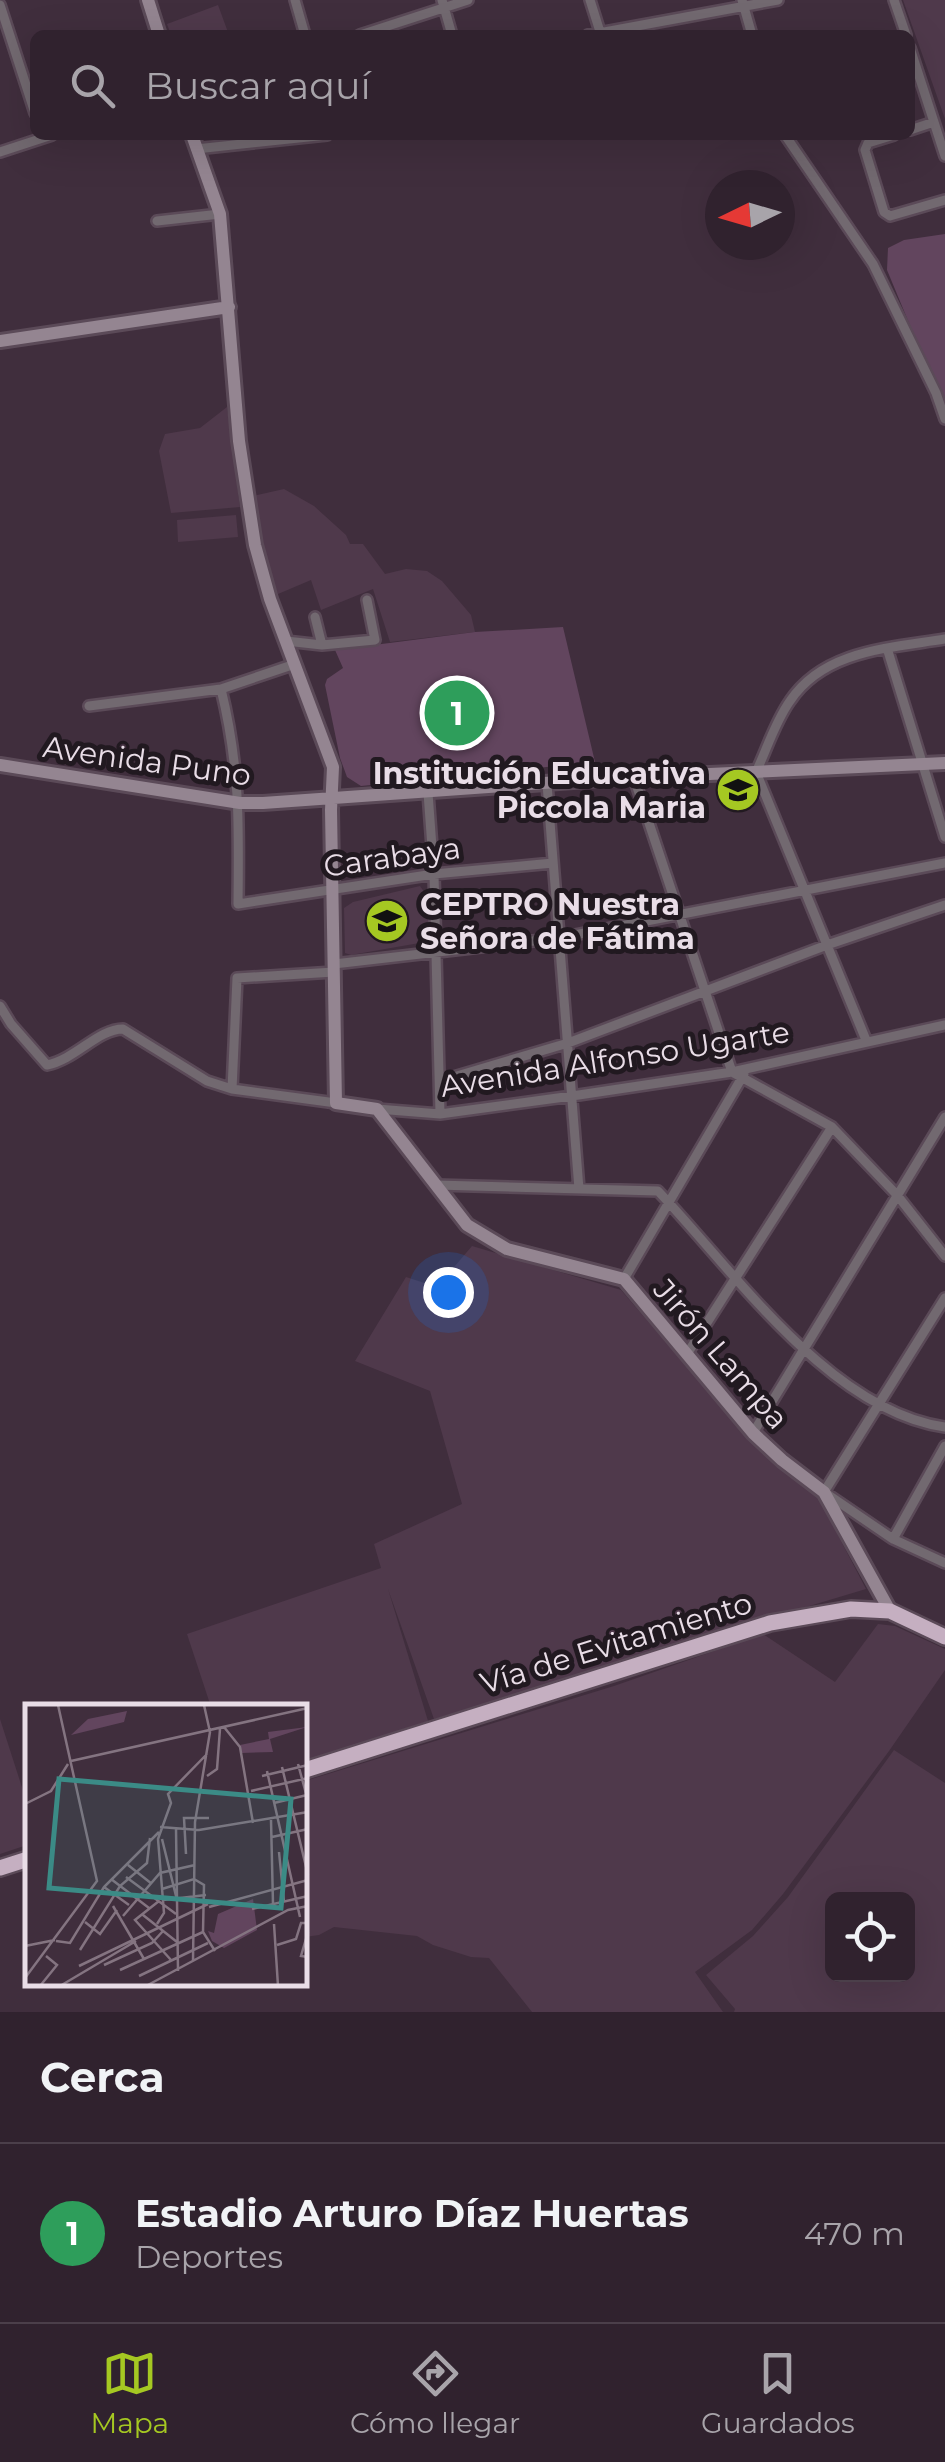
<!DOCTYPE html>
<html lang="es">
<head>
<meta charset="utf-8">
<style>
	body { margin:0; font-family:Montserrat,sans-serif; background:#382a36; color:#f1f3f6 }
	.controls { position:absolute; right:30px; bottom:30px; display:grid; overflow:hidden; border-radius:15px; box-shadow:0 10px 40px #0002 }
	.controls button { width:90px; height:90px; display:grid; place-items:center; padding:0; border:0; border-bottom:2px solid #4b3f4a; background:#30222e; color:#f1f3f6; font:50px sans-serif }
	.compass { position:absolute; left:705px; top:170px; width:90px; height:90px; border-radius:50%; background:#30222e; box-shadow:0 10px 40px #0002; rotate:265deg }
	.you { position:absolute; left:448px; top:1292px; width:35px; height:35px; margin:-25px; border:8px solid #fff; border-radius:50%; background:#1a73e8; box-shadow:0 0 0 15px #1a73e833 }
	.badge { display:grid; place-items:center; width:65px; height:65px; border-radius:50%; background:#a5c822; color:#fff; font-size:32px; font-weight:700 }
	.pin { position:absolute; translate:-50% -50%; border:5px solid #fff; box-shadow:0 2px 10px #0006 }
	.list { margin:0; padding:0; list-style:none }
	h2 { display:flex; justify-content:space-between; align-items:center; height:130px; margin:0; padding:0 40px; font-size:42px }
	h2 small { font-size:32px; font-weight:400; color:#a8a4aa }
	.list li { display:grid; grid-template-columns:65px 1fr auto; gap:30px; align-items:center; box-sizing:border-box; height:180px; padding:0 40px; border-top:2px solid #4b3f4a }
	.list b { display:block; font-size:38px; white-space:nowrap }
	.list p { margin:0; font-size:32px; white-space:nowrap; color:#a8a4aa }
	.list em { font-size:32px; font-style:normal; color:#a8a4aa }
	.icon { flex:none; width:55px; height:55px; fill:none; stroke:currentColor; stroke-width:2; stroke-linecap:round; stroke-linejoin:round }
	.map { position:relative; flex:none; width:945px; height:2012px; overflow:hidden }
	.search { position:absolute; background:#30222e; box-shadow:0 10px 40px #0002; left:30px; right:30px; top:30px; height:110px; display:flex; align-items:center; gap:25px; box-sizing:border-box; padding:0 35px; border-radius:15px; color:#a8a4aa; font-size:38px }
	.sheet { height:310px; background:#30222e }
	nav { display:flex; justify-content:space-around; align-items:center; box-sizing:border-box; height:140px; border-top:2px solid #4b3f4a; background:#30222e; font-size:28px; color:#a8a4aa }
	nav a { display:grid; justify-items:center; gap:5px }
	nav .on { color:#a5c822 }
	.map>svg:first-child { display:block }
</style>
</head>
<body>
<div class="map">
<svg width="945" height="2012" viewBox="0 0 945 2012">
	<rect width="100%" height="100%" fill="#402e3d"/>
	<path fill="#4f394b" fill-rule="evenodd" d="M 903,0 L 945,0 L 945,119 Z
		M 218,5 L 229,35 L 171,35 L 167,24 Z
		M 227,407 L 240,507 L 171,513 L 159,451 L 165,434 L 200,428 Z
		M 284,489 L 314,506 L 346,535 L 350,544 L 363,544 L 385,574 L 406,569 L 427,571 L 442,581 L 471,615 L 475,632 L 390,642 L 373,589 L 321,610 L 311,580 L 278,594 L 265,561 L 253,496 Z
		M 236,515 L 238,537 L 178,542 L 177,520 Z
		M 420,886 L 427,896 L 430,934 L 425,942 L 351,955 L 345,953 L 344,908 L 353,902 Z
		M 472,1246 L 621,1290 L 757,1448 L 818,1497 L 866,1589 L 434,1719 L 388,1589 L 428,1721 L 305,1761 L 305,1707 L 211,1707 L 187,1634 L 381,1568 L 374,1544 L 462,1504 L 430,1391 L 355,1361 L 406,1277 L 437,1287 Z
		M 878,1624 L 895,1626 L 945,1649 L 945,1670 L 889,1751 L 783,1894 L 752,1930 L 695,1972 L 723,2012 L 532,2012 L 489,1958 L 471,1957 L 433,1945 L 417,1936 L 334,1927 L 319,1935 L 305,1937 L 305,1781 L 614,1686 L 763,1634 L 835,1682 Z
		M 0,1719 L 28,1806 L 27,1845 L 0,1854 Z
		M 894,1750 L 945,1783 L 945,2012 L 734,2012 L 735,2009 L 706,1975 L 753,1936 L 788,1897 ZM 832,1900 L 908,1900 L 908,1974 L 832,1974 Z"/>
	<path fill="#62455e" d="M 945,234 L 945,410 L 887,270 L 888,248 L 904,240 Z
		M 563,627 L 595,762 L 361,786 L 347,777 L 340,758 L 325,685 L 327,679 L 343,668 L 335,650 L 475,632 Z"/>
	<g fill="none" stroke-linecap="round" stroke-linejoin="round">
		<g stroke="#5b4a58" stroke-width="14">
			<path id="street" d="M 295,0 L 305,35
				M 442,0 L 452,35
				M 590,0 L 601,35
				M 742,0 L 752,35
				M 894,0 L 906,35
				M 0,5 L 35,113
				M 360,35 L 468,0
				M 588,35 L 778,0
				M 910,48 L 945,156
				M 910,130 L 934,122
				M 785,135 L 873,264 L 936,393 L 945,419
				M 894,135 L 868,143 L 865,150 L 884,212 L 890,216 L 945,200
				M 196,149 L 327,135
				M 0,152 L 52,135
				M 157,221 L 220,214
				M 315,617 L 322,645
				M 286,641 L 322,645 L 375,640 L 367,600
				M 887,648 L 945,837
				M 221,689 C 240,767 239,824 238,904 L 434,874 L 553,863
				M 89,706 L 221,689 L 295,664
				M 634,778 L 732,1072 L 832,1127 L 897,1195 L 945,1256
				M 547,784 L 579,1189
				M 428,793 L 434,874 L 440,1114
				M 334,964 L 559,938 L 945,863
				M 0,1006 L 11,1024 L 47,1065 C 76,1059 98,1029 123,1029 L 207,1081 L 232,1089 L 336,1103
				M 866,1040 L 756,772 C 767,749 775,722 790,701 C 824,650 890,648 945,639
				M 440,1081 L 568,1043 L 827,945 L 945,905
				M 232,1089 L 237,978 L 334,972
				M 377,1109 L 440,1114 L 572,1096 L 732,1072 L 945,1025
				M 436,1185 L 658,1191 C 734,1271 830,1411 945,1427
				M 624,1279 L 744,1074
				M 945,1298 L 824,1492 L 893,1539 L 945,1563
				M 687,1354 L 832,1127
				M 753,1433 L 945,1117
				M 893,1539 L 945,1446"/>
		</g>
		<g stroke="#5b4a58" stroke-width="18">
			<path id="secondary" d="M 148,0 L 159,35
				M 192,135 L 220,214 L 239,441 L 255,545 L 270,599 L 333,767 L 331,810 L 336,1103 L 377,1109 L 467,1225 L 507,1249 L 624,1279 L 753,1433 L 782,1460 L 824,1492 L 890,1611
				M 0,341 L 229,307
				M 0,765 L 240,803 L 263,803 L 601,779 L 945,763"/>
		</g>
		<g stroke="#5b4a58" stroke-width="20">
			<path id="highway" d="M 305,1770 L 770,1623 L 851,1609 L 890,1611 L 945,1637
				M 0,1868 L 28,1859"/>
		</g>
		<use href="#street" stroke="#726970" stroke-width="9"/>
		<use href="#secondary" stroke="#948591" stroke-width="12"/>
		<use href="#highway" stroke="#c5afc1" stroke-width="15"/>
	</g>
	<defs>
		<g id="school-disc" transform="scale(2.25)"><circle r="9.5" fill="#a5c822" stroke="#211920"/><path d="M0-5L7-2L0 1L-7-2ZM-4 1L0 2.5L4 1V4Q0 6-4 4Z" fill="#111"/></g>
		<g id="university-disc" transform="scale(2.25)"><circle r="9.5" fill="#a5c822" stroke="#211920"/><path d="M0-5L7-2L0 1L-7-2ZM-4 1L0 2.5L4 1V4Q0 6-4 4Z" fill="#111"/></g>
	</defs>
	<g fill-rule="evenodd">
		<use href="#school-disc" x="738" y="790"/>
		<use href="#university-disc" x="387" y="921"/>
	</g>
	<g text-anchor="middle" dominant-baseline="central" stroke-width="10" stroke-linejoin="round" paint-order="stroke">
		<g font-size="30" fill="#e9dde7" stroke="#211920">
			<text transform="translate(147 761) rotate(8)">Avenida Puno</text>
			<text transform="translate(392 857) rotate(-8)">Carabaya</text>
			<text transform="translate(615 1059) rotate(-9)">Avenida Alfonso Ugarte</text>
			<text transform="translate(721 1354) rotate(49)">Jirón Lampa</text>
			<text transform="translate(616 1643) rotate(-17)">Vía de Evitamiento</text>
		</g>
		<g font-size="30" font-weight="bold" fill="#e9dde7" stroke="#211920" text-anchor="end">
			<text x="706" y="773">Institución Educativa<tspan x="706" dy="34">Piccola Maria</tspan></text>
			<text x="420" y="904" text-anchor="start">CEPTRO Nuestra<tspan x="420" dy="34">Señora de Fátima</tspan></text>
		</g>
	</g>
	<g transform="translate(25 1704)">
		<rect width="282" height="282" fill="#402e3d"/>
		<path d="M 102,7 L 99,18 L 46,31 L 63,15 ZM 282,23 L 245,35 L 248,48 L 216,49 L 215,41 L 244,35 L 243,28 ZM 228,195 L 232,226 L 199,244 L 187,237 L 183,227 L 189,229 L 193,210 Z" fill="#62455e"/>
		<path fill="none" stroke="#847481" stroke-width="2.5" d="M 199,23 L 215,43 L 228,119M 46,57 L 283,4M 273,60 L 283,97M 257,63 L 283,171M 242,67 L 275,213M 182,72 L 192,65 L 195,25M 237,72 L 283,61M 226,87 L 283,74M 249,99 L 282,91M 0,100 L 26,87 L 43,60M 246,116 L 248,200M 135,123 L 174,126 L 283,108M 151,124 L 153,267M 247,133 L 283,125M 137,135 L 152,196M 254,148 L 259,198M 161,150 L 159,114 L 184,114M 103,161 L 127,180M 101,173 L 151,210M 86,175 L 124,204M 79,183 L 104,201M 137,185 L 169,175 L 179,181 L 178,228 L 190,247M 138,196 L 181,191M 134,197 L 110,216 L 146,256M 88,202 L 119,255M 184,203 L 283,176M 227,205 L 283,192M 118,211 L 152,238M 98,212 L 135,169 L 170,161M 60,218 L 75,230 L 92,206M 132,220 L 139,209 L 133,135 L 146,99 L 143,90 L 182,50M 249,220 L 253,282M 283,228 L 276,252 L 283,253M 31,237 L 45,239 L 79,183 L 134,128M 252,241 L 271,235 L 276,219 L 283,219M 0,242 L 30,236M 55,246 L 95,182 L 122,159 L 125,134M 168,257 L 170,118 L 185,28 L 179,1M 79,261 L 127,239 L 138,227M 54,262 L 183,200M 95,266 L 178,228M 114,272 L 183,239M 0,274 L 72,177 L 33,1M 15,282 L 32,261 L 21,252M 35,282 L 111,237M 121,282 L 263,206 L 283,202"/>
		<path fill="#3b8b86" fill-opacity="0.15" stroke="#3b8b86" stroke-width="5" d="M 34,75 L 266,95 L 256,204 L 24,184 Z"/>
		<rect width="282" height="282" fill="none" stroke="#e9dde7" stroke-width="5"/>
	</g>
</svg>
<div class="controls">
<button><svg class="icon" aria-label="locate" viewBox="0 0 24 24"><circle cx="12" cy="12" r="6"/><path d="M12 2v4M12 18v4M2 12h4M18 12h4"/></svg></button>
</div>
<svg class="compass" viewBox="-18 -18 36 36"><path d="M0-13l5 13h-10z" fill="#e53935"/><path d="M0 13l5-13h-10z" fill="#a8a4aa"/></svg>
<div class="you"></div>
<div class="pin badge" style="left:457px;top:713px;background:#2e9e5b">1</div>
<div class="search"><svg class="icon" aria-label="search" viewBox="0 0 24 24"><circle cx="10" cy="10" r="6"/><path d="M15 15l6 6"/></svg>Buscar aquí</div>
</div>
<section class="sheet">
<h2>Cerca<small></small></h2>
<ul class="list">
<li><span class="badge" style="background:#2e9e5b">1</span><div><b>Estadio Arturo Díaz Huertas</b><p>Deportes</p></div><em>470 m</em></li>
</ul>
</section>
<nav>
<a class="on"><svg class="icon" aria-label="map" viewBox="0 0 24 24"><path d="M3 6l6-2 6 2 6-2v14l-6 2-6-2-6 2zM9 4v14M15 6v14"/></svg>Mapa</a>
<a><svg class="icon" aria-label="directions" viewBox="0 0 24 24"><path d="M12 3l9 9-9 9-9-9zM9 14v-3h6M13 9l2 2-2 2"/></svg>Cómo llegar</a>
<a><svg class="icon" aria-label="saved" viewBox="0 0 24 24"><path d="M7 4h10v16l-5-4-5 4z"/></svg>Guardados</a>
</nav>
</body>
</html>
